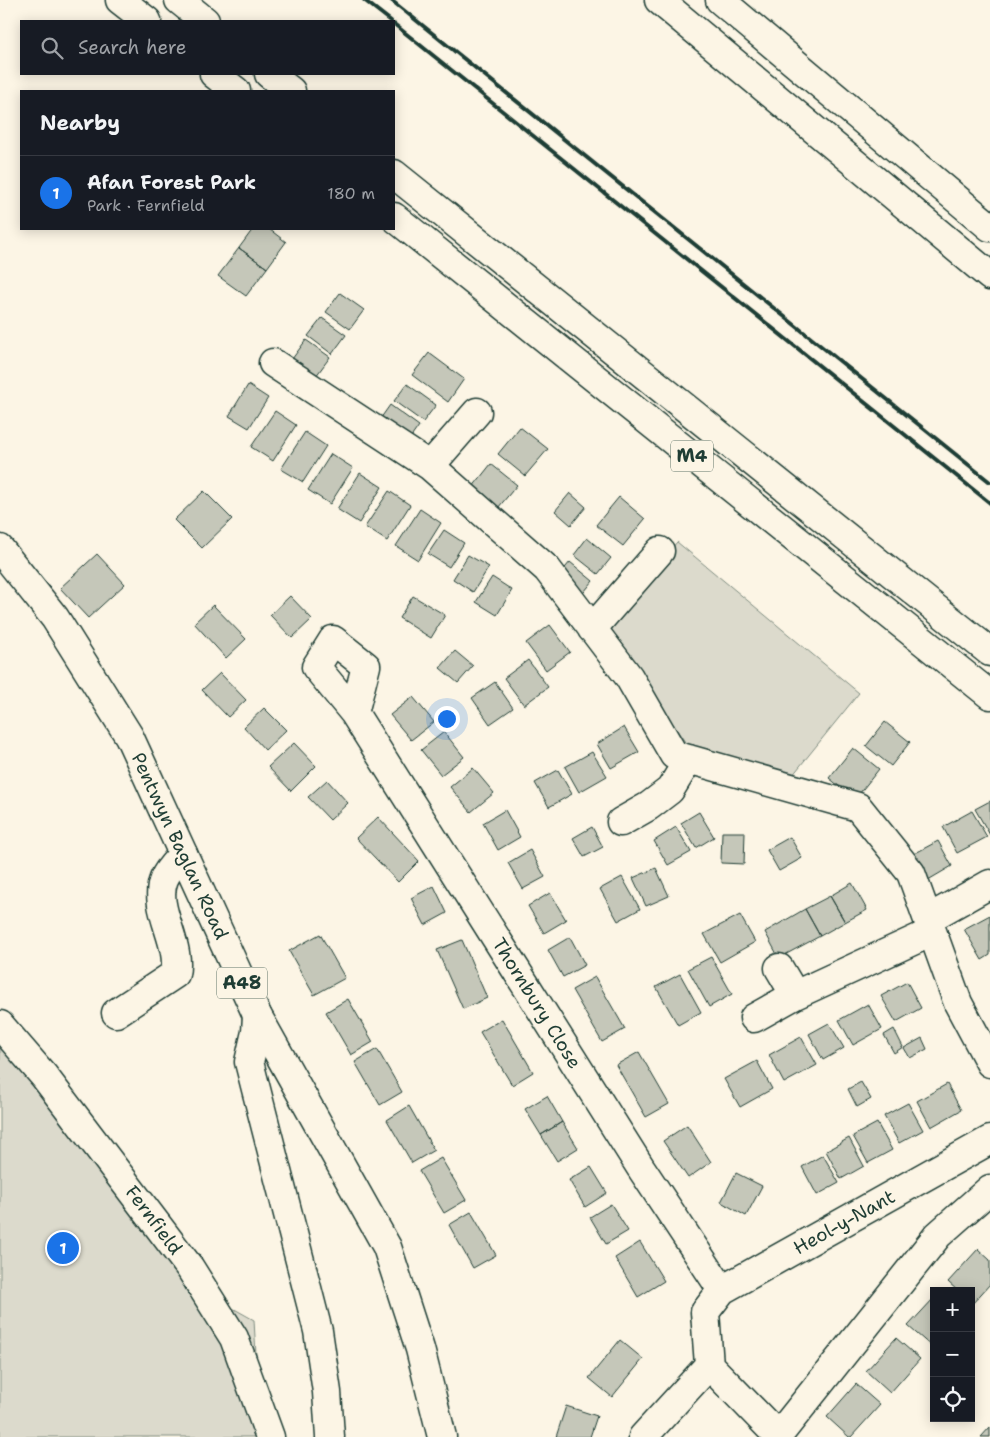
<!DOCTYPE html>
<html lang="en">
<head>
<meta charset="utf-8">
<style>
	body { margin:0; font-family:"Shantell Sans",sans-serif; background:#242831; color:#f1f3f6 }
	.controls { position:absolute; right:15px; bottom:15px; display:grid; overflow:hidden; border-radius:0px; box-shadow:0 2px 12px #0003 }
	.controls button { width:45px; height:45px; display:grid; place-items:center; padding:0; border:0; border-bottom:1px solid #363941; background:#171b24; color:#f1f3f6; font:25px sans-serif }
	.you { position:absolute; left:446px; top:718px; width:18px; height:18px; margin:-12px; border:4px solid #fff; border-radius:50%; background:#1a73e8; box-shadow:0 0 0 8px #1a73e833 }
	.badge { display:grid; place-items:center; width:32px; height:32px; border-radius:50%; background:#1a73e8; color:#fff; font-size:16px; font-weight:700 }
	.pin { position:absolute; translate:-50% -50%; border:2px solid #fff; box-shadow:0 1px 5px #0006 }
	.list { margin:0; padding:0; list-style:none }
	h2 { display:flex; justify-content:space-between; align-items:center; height:65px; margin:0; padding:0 20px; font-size:21px }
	h2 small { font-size:16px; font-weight:400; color:#9ea1a6 }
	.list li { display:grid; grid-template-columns:32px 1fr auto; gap:15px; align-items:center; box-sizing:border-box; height:75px; padding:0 20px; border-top:1px solid #363941 }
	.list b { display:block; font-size:19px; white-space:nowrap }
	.list p { margin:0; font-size:16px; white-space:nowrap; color:#9ea1a6 }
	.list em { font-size:16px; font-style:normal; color:#9ea1a6 }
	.icon { flex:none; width:28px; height:28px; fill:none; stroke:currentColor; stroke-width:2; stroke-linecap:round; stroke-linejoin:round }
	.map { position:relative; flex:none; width:990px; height:1437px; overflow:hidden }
	.search { position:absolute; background:#171b24; box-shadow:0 2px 12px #0003; left:20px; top:20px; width:375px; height:55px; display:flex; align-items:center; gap:12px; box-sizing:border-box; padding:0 18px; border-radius:0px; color:#9ea1a6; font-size:19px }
	.panel { position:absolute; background:#171b24; box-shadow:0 2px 12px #0003; left:20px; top:90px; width:375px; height:140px; border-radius:0px }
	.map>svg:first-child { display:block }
</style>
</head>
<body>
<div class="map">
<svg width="990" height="1437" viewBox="0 0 990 1437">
	<rect width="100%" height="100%" fill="#fcf5e5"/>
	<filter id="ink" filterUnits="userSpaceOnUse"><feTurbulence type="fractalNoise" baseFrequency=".02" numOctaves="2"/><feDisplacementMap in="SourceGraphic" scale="10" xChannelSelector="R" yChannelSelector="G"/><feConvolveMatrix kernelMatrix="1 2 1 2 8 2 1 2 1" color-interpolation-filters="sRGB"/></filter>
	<g filter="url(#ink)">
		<path fill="#dcdacc" stroke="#7e8c80" d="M 677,542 L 859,693 L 792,776 L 692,752 L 606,627 Z
			M 0,1030 L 197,1288 L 254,1320 L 259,1407 L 269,1437 L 0,1437 Z"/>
		<path fill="#c5c7b9" stroke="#1f3d34" d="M 253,229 L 269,229 L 286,242 L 267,268 L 239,248 Z
			M 239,248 L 267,268 L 246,296 L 218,276 Z
			M 340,293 L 364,310 L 350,329 L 326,312 Z
			M 322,318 L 346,335 L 332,354 L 308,336 Z
			M 306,340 L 330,357 L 316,376 L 292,359 Z
			M 429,353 L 464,379 L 448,402 L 412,375 Z
			M 407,384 L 436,405 L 423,422 L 394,401 Z
			M 248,385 L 268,398 L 249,428 L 229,416 Z
			M 390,405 L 419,426 L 407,443 L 378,422 Z
			M 275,411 L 296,425 L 273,461 L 251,447 Z
			M 520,427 L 548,449 L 525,476 L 498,454 Z
			M 305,432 L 326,446 L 303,482 L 281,469 Z
			M 331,454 L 353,468 L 330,504 L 308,490 Z
			M 491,464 L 517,485 L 498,508 L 472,488 Z
			M 360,473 L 382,487 L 359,523 L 337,509 Z
			M 204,491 L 232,519 L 202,548 L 174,520 Z
			M 389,491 L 410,505 L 387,541 L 365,527 Z
			M 570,493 L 586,507 L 571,525 L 555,511 Z
			M 619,497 L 645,519 L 623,546 L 596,525 Z
			M 420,509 L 441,523 L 418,560 L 396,546 Z
			M 444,530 L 464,543 L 449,567 L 428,554 Z
			M 587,538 L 611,558 L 598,574 L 574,555 Z
			M 97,554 L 125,584 L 88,618 L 60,588 Z
			M 468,555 L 489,567 L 473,592 L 453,579 Z
			M 570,562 L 593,581 L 580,597 L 557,578 Z
			M 492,577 L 512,590 L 497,615 L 476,602 Z
			M 290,596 L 312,619 L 292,638 L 270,615 Z
			M 413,596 L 445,615 L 431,638 L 399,618 Z
			M 213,605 L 246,639 L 226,658 L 194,623 Z
			M 550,625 L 570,652 L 546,670 L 526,643 Z
			M 455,651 L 473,666 L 458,683 L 440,668 Z
			M 528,660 L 548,687 L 524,705 L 504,678 Z
			M 220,673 L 246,700 L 228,717 L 202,690 Z
			M 495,682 L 513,708 L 490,724 L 472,698 Z
			M 413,697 L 434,722 L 411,740 L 390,715 Z
			M 264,708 L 286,730 L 265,750 L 244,727 Z
			M 885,722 L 910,742 L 891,766 L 866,746 Z
			M 624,727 L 639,752 L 611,768 L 597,744 Z
			M 444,732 L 464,757 L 441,775 L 421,750 Z
			M 294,743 L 316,766 L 291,791 L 268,767 Z
			M 853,748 L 879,769 L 855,799 L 829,778 Z
			M 592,752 L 607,776 L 579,792 L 565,767 Z
			M 473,768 L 494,793 L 471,812 L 450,787 Z
			M 558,770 L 572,794 L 549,807 L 535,783 Z
			M 327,780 L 348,803 L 330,820 L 308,797 Z
			M 990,801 L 990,835 L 975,809 Z
			M 505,810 L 520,837 L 498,850 L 483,823 Z
			M 972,811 L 987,837 L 957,853 L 943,827 Z
			M 699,812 L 714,837 L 696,848 L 681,823 Z
			M 378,817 L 419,861 L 398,882 L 356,838 Z
			M 592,827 L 603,847 L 584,857 L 573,838 Z
			M 676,827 L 691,852 L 668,865 L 654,841 Z
			M 722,832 L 745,832 L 744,864 L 721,863 Z
			M 790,837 L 802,858 L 779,871 L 767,850 Z
			M 938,841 L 952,866 L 923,883 L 908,857 Z
			M 530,850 L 545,877 L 523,889 L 508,863 Z
			M 656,868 L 669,896 L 646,906 L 633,878 Z
			M 622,877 L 640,909 L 618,921 L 600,889 Z
			M 852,883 L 867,910 L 845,922 L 830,896 Z
			M 434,886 L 447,913 L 425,925 L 411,898 Z
			M 550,893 L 566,920 L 544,933 L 528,906 Z
			M 830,896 L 845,922 L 820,936 L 805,909 Z
			M 805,909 L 820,936 L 779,958 L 765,932 Z
			M 740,915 L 755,942 L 720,962 L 704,934 Z
			M 990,915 L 990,955 L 982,960 L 964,929 Z
			M 320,934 L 345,978 L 314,995 L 289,951 Z
			M 570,937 L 585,965 L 563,977 L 548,950 Z
			M 462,940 L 487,998 L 463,1009 L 437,950 Z
			M 711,957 L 732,994 L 709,1007 L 688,969 Z
			M 680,974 L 701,1012 L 678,1025 L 656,987 Z
			M 595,977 L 625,1029 L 602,1042 L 572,990 Z
			M 907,982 L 921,1008 L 896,1022 L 881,996 Z
			M 348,999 L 373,1042 L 351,1055 L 326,1012 Z
			M 868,1004 L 882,1029 L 853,1045 L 839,1020 Z
			M 502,1019 L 533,1072 L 512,1085 L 480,1032 Z
			M 829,1023 L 844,1048 L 823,1060 L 809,1034 Z
			M 894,1029 L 903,1047 L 894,1053 L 884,1035 Z
			M 801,1037 L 817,1065 L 784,1083 L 769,1055 Z
			M 922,1038 L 927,1049 L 910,1058 L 904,1048 Z
			M 377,1049 L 402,1092 L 380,1105 L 355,1062 Z
			M 639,1052 L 669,1104 L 646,1117 L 616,1065 Z
			M 757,1061 L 772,1089 L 740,1107 L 724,1079 Z
			M 861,1082 L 871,1099 L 857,1107 L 848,1089 Z
			M 947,1084 L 961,1110 L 931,1127 L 917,1101 Z
			M 547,1096 L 562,1122 L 541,1135 L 525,1109 Z
			M 908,1103 L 923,1130 L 899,1143 L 884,1116 Z
			M 409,1106 L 434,1150 L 412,1163 L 387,1120 Z
			M 562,1122 L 578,1148 L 557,1161 L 541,1135 Z
			M 877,1123 L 892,1150 L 868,1163 L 853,1136 Z
			M 687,1125 L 711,1162 L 688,1178 L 663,1141 Z
			M 849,1138 L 864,1166 L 841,1179 L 826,1151 Z
			M 823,1155 L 839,1183 L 817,1195 L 802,1167 Z
			M 441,1158 L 466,1200 L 444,1213 L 419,1171 Z
			M 591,1167 L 607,1193 L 585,1207 L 569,1180 Z
			M 736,1173 L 762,1186 L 746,1216 L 721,1202 Z
			M 611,1204 L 628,1231 L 606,1244 L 590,1217 Z
			M 471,1212 L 496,1255 L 473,1268 L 449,1225 Z
			M 640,1242 L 664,1281 L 638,1297 L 615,1258 Z
			M 978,1249 L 990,1260 L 990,1284 L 972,1304 L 971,1291 L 958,1291 L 948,1282 Z
			M 934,1298 L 934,1345 L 932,1347 L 908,1326 Z
			M 896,1338 L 920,1359 L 890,1393 L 866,1371 Z
			M 620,1340 L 643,1359 L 612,1397 L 589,1378 Z
			M 856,1384 L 880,1405 L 851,1437 L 849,1437 L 827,1417 Z
			M 566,1406 L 597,1416 L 590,1437 L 556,1437 Z
			M 990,1427 L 990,1437 L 981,1437 Z"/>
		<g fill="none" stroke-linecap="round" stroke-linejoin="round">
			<g stroke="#1f3d34" stroke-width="31">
				<path id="minor" d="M 273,363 L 430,466 L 547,569 L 629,677 L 674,755 L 858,807 L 911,873 L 958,1003 L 990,1063
					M 430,466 L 477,412
					M 592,629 L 660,551
					M 354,713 L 366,666 L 333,640 L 316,667 L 354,713 L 641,1168 L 722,1290
					M 621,822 L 649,806 L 670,790 L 689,759
					M 928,919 L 990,884
					M 779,968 L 795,995
					M 116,1013 L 175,974 C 182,943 152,908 164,879 C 168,869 177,861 183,854
					M 257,1015 L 256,1032 L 249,1062 L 318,1331 L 327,1392 L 330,1437
					M 754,1018 L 795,995 L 932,932
					M 0,1025 L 44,1076 L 190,1268 L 234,1338 L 270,1437
					M 778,1436 L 938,1235 L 990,1189
					M 643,1437 L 709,1365
					M 779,1437 L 709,1365 L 705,1312 L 722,1290 L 990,1140"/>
			</g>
			<g stroke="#1f3d34" stroke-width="31">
				<path id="major" d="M 0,549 L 55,618 L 129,736 L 257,1015 L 387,1247 L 420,1349 L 442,1437"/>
			</g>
			<g stroke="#1f3d34" stroke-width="31">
				<path id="highway" d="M 120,0 L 147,21
					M 179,0 L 205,21
					M 659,0 L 990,276
					M 720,0 L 990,227
					M 214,74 L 236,91
					M 269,74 L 291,91
					M 394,174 L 990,652
					M 394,217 L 990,695"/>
			</g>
			<use href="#minor" stroke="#fcf5e5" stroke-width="28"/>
			<use href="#major" stroke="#fcf5e5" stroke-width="28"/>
			<use href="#highway" stroke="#fcf5e5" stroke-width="28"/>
			<path stroke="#1f3d34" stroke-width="4" d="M 364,0 L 391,21
				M 391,0 L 990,482
				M 394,24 L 990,503"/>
		</g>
	</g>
	<g text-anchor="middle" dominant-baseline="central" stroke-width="5" stroke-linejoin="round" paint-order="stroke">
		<g fill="#fcf5e5" stroke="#617469" stroke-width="1">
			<rect x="671" y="440.5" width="42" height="31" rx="4"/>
			<rect x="217" y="967.5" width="50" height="31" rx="4"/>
		</g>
		<g font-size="18" font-weight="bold" fill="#1f3d34">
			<text x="692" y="456">M4</text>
			<text x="242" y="983">A48</text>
		</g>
		<g font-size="19" fill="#1f3d34" stroke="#fcf5e5">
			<text transform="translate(180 846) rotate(65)">Pentwyn Baglan Road</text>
			<text transform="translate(537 1003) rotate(58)">Thornbury Close</text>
			<text transform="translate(154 1220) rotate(53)">Fernfield</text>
			<text transform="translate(844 1222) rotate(-29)">Heol-y-Nant</text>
		</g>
	</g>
</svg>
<div class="controls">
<button>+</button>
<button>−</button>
<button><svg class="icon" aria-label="locate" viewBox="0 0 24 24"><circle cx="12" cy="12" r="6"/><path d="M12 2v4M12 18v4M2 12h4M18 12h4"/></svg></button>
</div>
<div class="you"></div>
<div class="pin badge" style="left:63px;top:1248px">1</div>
<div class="search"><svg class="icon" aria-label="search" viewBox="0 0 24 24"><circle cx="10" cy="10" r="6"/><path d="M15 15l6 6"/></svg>Search here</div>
<section class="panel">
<h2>Nearby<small></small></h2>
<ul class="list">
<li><span class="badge">1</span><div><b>Afan Forest Park</b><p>Park · Fernfield</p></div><em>180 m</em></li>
</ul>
</section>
</div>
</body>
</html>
